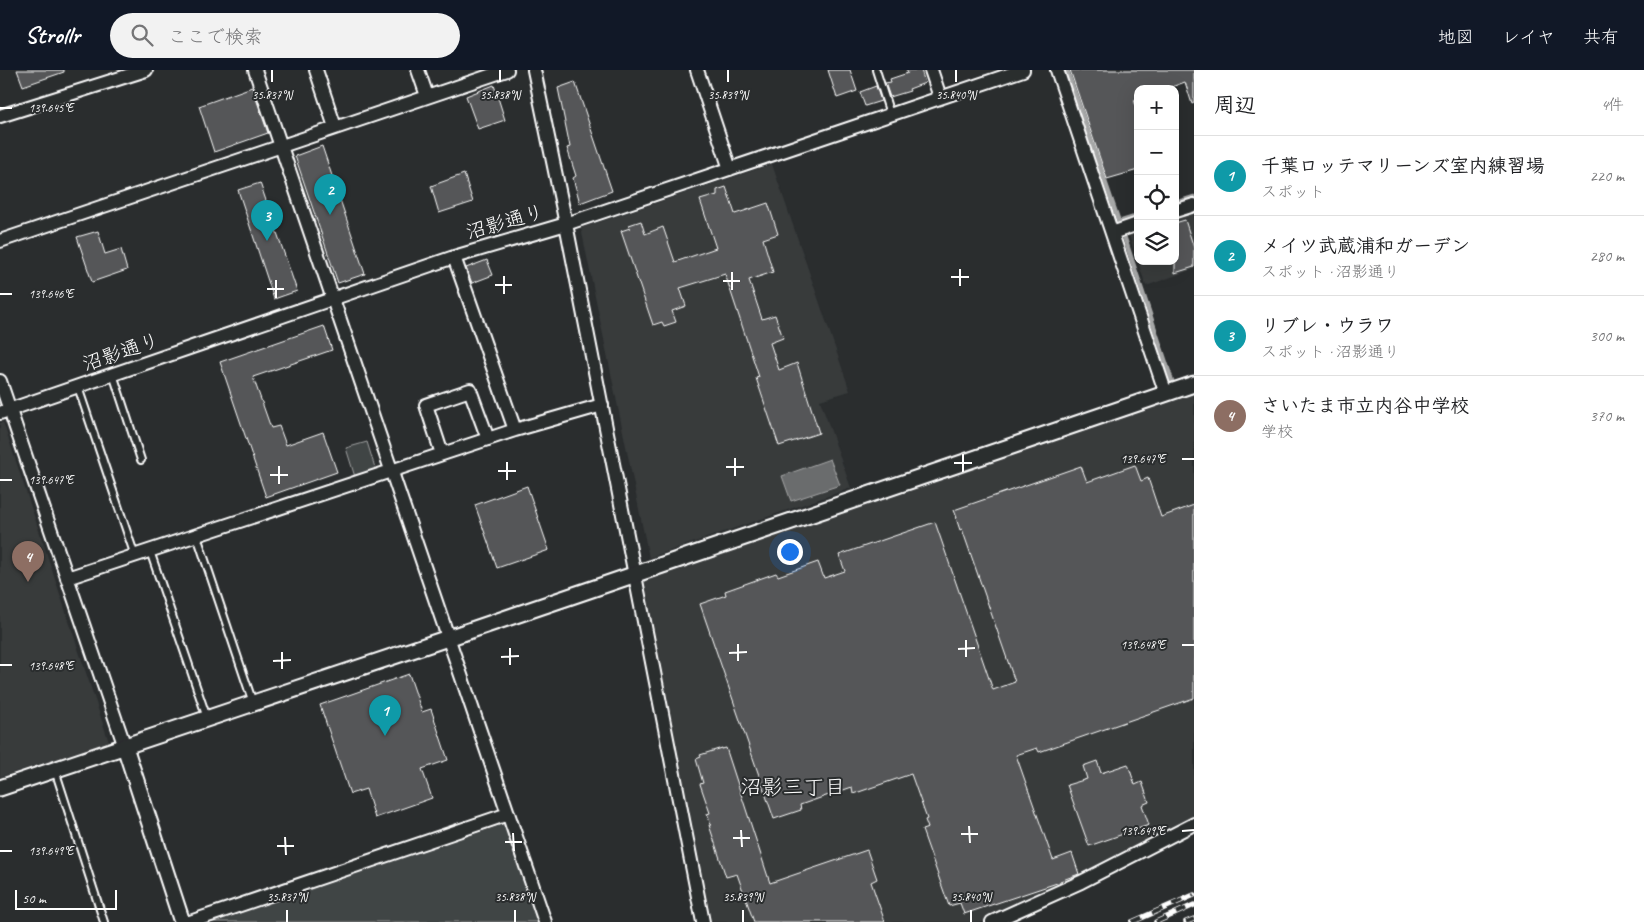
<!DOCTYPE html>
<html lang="ja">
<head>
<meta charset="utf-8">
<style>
	body { margin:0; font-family:Caveat,"Klee One",sans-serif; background:#f2f2f2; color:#202124 }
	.controls { position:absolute; right:15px; top:15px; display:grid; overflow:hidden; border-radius:10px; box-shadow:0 5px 20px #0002 }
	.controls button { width:45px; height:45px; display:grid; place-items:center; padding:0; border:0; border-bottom:1px solid #e0e0e0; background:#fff; color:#202124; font:25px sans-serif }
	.scale { position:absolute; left:15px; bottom:12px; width:102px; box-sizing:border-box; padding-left:5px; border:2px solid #fff; border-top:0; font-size:14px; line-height:18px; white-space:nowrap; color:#fff; -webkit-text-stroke:4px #2a2d2e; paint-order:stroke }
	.you { position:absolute; left:789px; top:481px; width:18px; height:18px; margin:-12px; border:4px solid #fff; border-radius:50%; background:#1a73e8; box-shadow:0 0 0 8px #1a73e833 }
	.badge { display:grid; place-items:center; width:32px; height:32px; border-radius:50%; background:#111827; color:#fff; font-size:16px; font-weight:700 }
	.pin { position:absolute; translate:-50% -41px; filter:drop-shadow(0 1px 2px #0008) }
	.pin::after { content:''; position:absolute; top:26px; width:18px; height:15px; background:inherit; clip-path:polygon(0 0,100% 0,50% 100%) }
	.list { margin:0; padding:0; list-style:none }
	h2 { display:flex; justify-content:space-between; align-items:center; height:65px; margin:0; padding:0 20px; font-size:21px }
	h2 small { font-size:16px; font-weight:400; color:#757577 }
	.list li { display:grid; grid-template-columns:32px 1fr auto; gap:15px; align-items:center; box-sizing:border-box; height:80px; padding:0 20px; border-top:1px solid #e0e0e0 }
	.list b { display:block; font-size:19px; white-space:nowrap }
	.list p { margin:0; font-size:16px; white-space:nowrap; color:#757577 }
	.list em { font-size:16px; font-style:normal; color:#757577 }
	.icon { flex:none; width:28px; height:28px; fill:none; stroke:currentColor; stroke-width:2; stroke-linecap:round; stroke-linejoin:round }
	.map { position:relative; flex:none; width:1194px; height:852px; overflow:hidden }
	header { display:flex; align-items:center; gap:30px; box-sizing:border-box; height:70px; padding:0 25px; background:#111827; color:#fff }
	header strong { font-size:24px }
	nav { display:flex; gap:28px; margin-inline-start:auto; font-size:18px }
	.search { width:350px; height:45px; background:#f2f2f2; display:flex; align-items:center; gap:12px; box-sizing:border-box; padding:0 18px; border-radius:28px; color:#757577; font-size:19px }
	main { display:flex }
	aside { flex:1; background:#fff }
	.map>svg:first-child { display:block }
</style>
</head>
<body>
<header>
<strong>Strollr</strong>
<div class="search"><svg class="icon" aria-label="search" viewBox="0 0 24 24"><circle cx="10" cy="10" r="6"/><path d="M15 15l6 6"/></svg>ここで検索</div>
<nav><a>地図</a><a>レイヤ</a><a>共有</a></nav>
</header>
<main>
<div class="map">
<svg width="1194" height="852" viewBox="0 0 1194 852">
	<rect width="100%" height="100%" fill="#2a2d2e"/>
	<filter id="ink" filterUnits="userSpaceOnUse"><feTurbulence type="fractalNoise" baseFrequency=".02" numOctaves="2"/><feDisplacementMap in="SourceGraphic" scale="10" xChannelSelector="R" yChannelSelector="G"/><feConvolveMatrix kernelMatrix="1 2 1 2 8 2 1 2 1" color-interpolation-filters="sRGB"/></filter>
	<g filter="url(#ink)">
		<path fill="#373a3b" d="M 772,94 L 850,321 L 820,330 L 851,418 L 649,488 L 581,158 Z
			M 1194,142 L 1194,199 L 1146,216 L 1128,162 L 1138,158 L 1138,191 L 1175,191 L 1175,146 Z
			M 1194,314 L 1194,754 L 989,852 L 703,852 L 635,504 Z
			M 3,352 L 109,672 L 0,707 L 0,353 Z"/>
		<path fill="#414445" stroke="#a0a2a2" d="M 367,372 L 376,401 L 355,407 L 346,378 Z
			M 501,754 L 506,758 L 538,852 L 208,852 Z"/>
		<path fill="#6a6c6d" stroke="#a6a7a7" d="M 830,389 L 840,415 L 791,431 L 782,406 Z"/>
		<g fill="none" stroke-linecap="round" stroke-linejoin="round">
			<path stroke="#a6a7a7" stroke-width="4.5" d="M 1067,1 L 1119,152 L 1138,146
				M 1175,133 L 1194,127
				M 1124,166 L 1172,311"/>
		</g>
		<path fill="#555758" stroke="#fff" d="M 17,0 L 64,0 L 64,2 L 23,16 Z
			M 828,0 L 850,0 L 857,21 L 837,28 Z
			M 906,0 L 921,0 L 925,13 L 909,19 L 910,21 L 890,27 L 885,13 L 891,12 L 890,9 L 908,3 Z
			M 1070,0 L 1194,0 L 1194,33 L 1192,34 L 1185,12 L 1166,19 L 1138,19 L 1138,29 L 1134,30 L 1138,42 L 1138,100 L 1107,109 Z
			M 575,12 L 612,121 L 580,133 L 573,108 L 576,106 L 567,78 L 570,77 L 558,18 Z
			M 494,15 L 505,50 L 478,59 L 466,26 Z
			M 876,16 L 881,31 L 865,36 L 860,22 Z
			M 252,17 L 268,63 L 214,82 L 199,36 Z
			M 322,76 L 365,204 L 338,213 L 295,86 Z
			M 464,104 L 473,132 L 439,143 L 431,116 Z
			M 260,113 L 297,221 L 274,229 L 238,120 Z
			M 726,117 L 735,144 L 768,133 L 778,164 L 763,169 L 773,202 L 749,210 L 762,249 L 775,245 L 783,268 L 770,273 L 779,300 L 797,293 L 819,363 L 779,376 L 756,308 L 759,307 L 725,204 L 680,218 L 686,236 L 672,241 L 676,252 L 664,256 L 662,252 L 653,255 L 621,161 L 630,158 L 629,155 L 641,151 L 645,164 L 663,157 L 675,192 L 716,178 L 700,130 L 717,125 L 717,120 Z
			M 1185,150 L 1194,178 L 1194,197 L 1175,203 L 1175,153 Z
			M 98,161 L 105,184 L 121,179 L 127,200 L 92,212 L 77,167 Z
			M 487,190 L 493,205 L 472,213 L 466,198 Z
			M 324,256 L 332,280 L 253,307 L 271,358 L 279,356 L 286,375 L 323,362 L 337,402 L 266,427 L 220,292 Z
			M 1135,395 L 1141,411 L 1148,408 L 1161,447 L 1194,435 L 1194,628 L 1039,682 L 1037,678 L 1016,685 L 1053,790 L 1072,783 L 1079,804 L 1060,811 L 1060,812 L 964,844 L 960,833 L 949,836 L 922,760 L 928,758 L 925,750 L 927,749 L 911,704 L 853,724 L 852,717 L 800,735 L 801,740 L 774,749 L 700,534 L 726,525 L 725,521 L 776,503 L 778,506 L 818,492 L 824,508 L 845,501 L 839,485 L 935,452 L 993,620 L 1015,612 L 962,459 L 960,460 L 956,448 L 957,448 L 954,440 L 1081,396 L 1087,412 Z
			M 527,416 L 549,480 L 497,498 L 475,435 Z
			M 409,604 L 422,642 L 431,639 L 448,690 L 422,699 L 432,728 L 375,748 L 366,719 L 350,724 L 320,635 Z
			M 722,678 L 722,679 L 726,678 L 770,813 L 867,780 L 877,809 L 871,812 L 885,852 L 754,852 L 737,804 L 726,807 L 709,755 L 711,755 L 707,744 L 710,743 L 700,714 L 703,713 L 696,689 L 701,687 L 700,685 Z
			M 1097,691 L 1101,703 L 1128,694 L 1135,715 L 1142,712 L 1149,732 L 1142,735 L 1149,755 L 1089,776 L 1067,715 L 1087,709 L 1083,696 Z"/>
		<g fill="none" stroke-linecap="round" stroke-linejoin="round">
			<g stroke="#fff" stroke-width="10">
				<path id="service" d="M 876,0 L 890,44
					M 113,304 L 141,390
					M 78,317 L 135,486
					M 197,466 L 253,633
					M 150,481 L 207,648
					M 55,700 L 104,852"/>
			</g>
			<g stroke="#fff" stroke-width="16">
				<path id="minor" d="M 255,0 L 545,852
					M 316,0 L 335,57
					M 418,0 L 427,26
					M 534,0 L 566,154 L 703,852
					M 697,0 L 730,99
					M 931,0 L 940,27
					M 1057,0 L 1166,324
					M 0,46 L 146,0
					M 1175,141 L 1194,135
					M 1112,163 L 1138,154
					M 0,171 L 507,0
					M 454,187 L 515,360
					M 0,311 L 125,677
					M 0,343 L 454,187 L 566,154 L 1023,0
					M 442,384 L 426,335 L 470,320 L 488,369
					M 67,508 L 515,360 L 602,335
					M 190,852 L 508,744
					M 992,852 L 1081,812 L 1194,754"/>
			</g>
			<g stroke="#fff" stroke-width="19">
				<path id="tertiary" d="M 125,677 L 182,852
					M 0,718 C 149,669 298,617 448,568 L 1194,314"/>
			</g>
			<use href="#service" stroke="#2a2d2e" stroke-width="6"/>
			<use href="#minor" stroke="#2a2d2e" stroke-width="12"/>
			<use href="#tertiary" stroke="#2a2d2e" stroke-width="15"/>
			<g stroke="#fff" stroke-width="5.5">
				<path id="rail" d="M 1132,852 L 1194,825
					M 1156,852 L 1194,835
					M 1186,852 L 1194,849"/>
			</g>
			<use href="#rail" stroke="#2a2d2e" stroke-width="4" stroke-dasharray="11" stroke-linecap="butt"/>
		</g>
	</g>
	<path fill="none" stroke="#fff" stroke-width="2" d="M 272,0 L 272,12M 500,0 L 500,12M 728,0 L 728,12M 956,0 L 956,12M 0,38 L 12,38M 960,199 L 960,216M 732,202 L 732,220M 504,206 L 504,224M 951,207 L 969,207M 276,210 L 276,228M 723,211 L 740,211M 495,215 L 512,215M 267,219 L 284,219M 0,224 L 12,224M 963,384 L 963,402M 735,388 L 735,406M 1182,389 L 1194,389M 507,392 L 507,410M 954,393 L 972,393M 279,396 L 279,414M 726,397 L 744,397M 498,401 L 516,401M 270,405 L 288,405M 0,410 L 12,410M 966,570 L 966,587M 738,574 L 738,591M 1182,575 L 1194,575M 510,578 L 510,595M 958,579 L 975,578M 282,582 L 282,599M 729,583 L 747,582M 501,587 L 519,586M 273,591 L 291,590M 0,595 L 12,595M 969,756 L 970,773M 741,760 L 742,777M 1182,761 L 1194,760M 513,763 L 514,781M 961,764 L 978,764M 285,767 L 286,785M 733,768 L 750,768M 505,772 L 522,772M 277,776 L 294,776M 0,781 L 12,781M 287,840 L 287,852M 515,840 L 515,852M 743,840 L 743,852M 971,840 L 971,852"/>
	<g text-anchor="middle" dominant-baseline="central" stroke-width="4" stroke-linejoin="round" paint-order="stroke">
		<g font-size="20" fill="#fff" stroke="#2a2d2e">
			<text transform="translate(505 152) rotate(-16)">沼影通り</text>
			<text transform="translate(121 282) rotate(-19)">沼影通り</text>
		</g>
		<g font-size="21" fill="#fff" stroke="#2a2d2e">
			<text x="793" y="717">沼影三丁目</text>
		</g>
	</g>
	<g font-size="12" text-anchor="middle" fill="#fff" stroke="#2a2d2e" stroke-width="4" stroke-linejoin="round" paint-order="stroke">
		<text x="272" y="29">35.837°N</text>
		<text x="500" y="29">35.838°N</text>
		<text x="728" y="29">35.839°N</text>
		<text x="956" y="29">35.840°N</text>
		<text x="51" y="42">139.645°E</text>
		<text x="51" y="228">139.646°E</text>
		<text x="1143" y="393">139.647°E</text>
		<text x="51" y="414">139.647°E</text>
		<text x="1143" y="579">139.648°E</text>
		<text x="51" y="600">139.648°E</text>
		<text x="1143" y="765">139.649°E</text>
		<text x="51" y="785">139.649°E</text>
		<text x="287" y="831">35.837°N</text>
		<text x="515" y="831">35.838°N</text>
		<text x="743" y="831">35.839°N</text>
		<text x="971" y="831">35.840°N</text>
	</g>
</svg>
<div class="controls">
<button>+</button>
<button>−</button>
<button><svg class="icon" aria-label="locate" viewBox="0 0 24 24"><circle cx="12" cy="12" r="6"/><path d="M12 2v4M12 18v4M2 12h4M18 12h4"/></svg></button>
<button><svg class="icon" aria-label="layers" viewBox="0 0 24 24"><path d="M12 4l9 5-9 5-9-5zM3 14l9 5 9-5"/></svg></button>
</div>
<div class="scale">50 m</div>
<div class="you"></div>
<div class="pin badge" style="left:385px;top:666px;background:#0f9aa8">1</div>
<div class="pin badge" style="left:330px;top:145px;background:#0f9aa8">2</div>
<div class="pin badge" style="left:267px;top:171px;background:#0f9aa8">3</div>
<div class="pin badge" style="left:28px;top:512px;background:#8d6e63">4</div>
</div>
<aside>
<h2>周辺<small>4件</small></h2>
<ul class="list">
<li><span class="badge" style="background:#0f9aa8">1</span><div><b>千葉ロッテマリーンズ室内練習場</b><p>スポット</p></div><em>220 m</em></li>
<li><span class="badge" style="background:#0f9aa8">2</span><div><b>メイツ武蔵浦和ガーデン</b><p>スポット · 沼影通り</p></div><em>280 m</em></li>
<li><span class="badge" style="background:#0f9aa8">3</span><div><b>リブレ・ウラワ</b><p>スポット · 沼影通り</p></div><em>300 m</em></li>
<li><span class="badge" style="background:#8d6e63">4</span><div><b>さいたま市立内谷中学校</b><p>学校</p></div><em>370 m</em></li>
</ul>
</aside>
</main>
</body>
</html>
